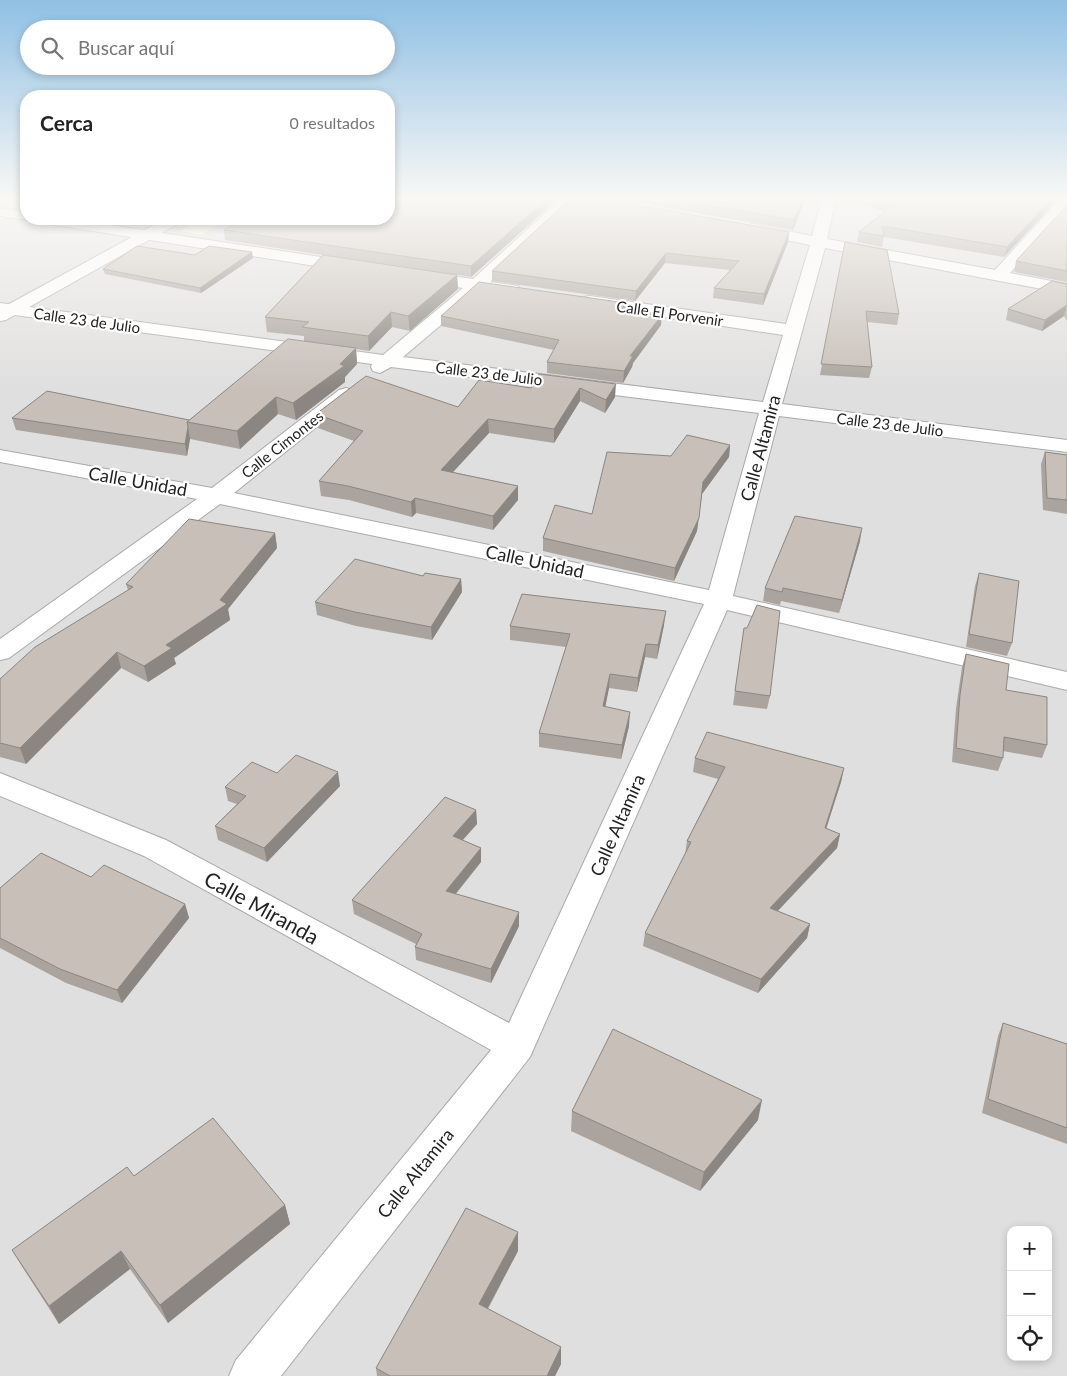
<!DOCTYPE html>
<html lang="es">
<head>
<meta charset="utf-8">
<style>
	body { margin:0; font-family:Lato,sans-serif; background:#f2f2f2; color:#222 }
	.controls { position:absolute; right:15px; bottom:15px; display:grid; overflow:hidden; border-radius:10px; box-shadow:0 2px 8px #0003 }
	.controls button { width:45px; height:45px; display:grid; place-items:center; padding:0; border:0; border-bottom:1px solid #e0e0e0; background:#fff; color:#222; font:25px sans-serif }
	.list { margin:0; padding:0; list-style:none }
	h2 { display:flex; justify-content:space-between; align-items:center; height:65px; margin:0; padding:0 20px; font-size:21px }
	h2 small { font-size:16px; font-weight:400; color:#767676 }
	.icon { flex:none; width:28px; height:28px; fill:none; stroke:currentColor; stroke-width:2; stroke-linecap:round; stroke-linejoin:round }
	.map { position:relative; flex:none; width:1067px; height:1376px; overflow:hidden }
	.search { position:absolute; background:#fff; box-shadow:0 2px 8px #0003; left:20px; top:20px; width:375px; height:55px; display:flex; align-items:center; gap:12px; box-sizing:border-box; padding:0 18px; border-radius:28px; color:#767676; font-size:19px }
	.panel { position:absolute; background:#fff; box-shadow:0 2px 8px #0003; left:20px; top:90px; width:375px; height:135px; border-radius:20px }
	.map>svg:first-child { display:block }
</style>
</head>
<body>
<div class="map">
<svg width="1067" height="1376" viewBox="0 0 1067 1376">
	<rect width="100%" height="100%" fill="#f2efe9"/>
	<path fill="#e0dfdf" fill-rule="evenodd" d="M 0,197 L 26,197 L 26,219 L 389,219 L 389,197 L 1067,197 L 1067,1376 L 0,1376 ZM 1011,1230 L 1048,1230 L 1048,1357 L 1011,1357 Z"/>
	<path fill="#ffffe5" d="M 199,219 L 228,219 L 201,235 L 180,231 Z"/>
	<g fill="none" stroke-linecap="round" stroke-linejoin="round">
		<g stroke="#a9a9a9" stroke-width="2">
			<path id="minor" d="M 563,197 L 578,197 L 490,282 L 518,286 L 520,290 L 518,294 L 512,295 L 481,291 L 403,357 L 763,402 L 783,335 L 590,306 L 584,305 L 581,301 L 584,297 L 590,296 L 786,324 L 810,245 L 747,232 L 744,229 L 747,226 L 752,224 L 812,236 L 822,197 L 836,197 L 827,239 L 995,270 L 1062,197 L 1067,197 L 1067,209 L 1010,273 L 1067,284 L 1067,292 L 1063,293 L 825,248 L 782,404 L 1067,440 L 1067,452 L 779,416 L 733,596 L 1067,672 L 1067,690 L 727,610 L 530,1057 L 281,1376 L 229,1376 L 236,1360 L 491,1050 L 144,856 L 0,796 L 0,773 L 166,840 L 509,1023 L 704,604 L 220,504 L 9,658 L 0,660 L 0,639 L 197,499 L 0,462 L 0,450 L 212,488 L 339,390 L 346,388 L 353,390 L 356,394 L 353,398 L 234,493 L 709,590 L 759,413 L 391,367 L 380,373 L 373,371 L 371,367 L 372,364 L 0,313 L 0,303 L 383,355 L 463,288 L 415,280 L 413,277 L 415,274 L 421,272 L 473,279 Z
				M 0,208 L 26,212 L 26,219 L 32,219 L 26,220 L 0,216 Z
				M 35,219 L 70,219 L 354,262 L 360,264 L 362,267 L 360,270 L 354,272 L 42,223 L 37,222 Z"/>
		</g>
		<g stroke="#a9a9a9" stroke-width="2">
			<path id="tertiary" d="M 165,219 L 183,219 L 181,222 L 6,320 L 0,321 L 0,309 Z"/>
		</g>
		<use href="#minor" fill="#fff" fill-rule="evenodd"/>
		<use href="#tertiary" fill="#fff" fill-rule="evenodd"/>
	</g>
	<path fill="#aba49e" d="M 599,197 L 806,197 L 793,230 L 612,198 Z
		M 839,197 L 847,197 L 845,200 Z
		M 854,197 L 1060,197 L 1004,257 L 884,237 L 882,247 L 857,242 L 859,232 L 885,212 L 853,202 Z
		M 552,204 L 471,277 L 374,262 L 457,275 L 458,289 L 410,331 L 392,327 L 369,351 L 356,349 L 357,364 L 345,377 L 345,382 L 296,420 L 278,414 L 240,449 L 190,439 L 187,456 L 16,430 L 12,418 L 189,420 L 304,341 L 304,336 L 267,332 L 265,317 L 323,255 L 225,240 L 224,230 Z
		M 1067,205 L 1067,282 L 1014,272 L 1016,261 Z
		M 789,232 L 788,242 L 763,305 L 713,298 L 714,288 L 730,270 L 665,263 L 635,301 L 492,281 L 492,271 Z
		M 845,242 L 899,314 L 897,325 L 867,322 L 872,367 L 869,378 L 820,375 Z
		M 195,255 L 253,258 L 201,293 L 105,274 L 103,269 Z
		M 1066,284 L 1067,284 L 1067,321 L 1064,316 L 1042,331 L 1006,320 L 1008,309 Z
		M 626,303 L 626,309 L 661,325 L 633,363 L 632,367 L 623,383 L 547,373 L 547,362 L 554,350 L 441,326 L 441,316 Z
		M 539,374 L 615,397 L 605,413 L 580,401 L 554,443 L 489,433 L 453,472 L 518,486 L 518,500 L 493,530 L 416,513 L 412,517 L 349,500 L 321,496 L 319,481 L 354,441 L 318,428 L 316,414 L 458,407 L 531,388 Z
		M 730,445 L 729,457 L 702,494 L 697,531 L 674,581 L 543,551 L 543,538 L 592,514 L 671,456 Z
		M 1045,452 L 1067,455 L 1067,514 L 1043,510 L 1041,464 Z
		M 275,533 L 277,548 L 228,609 L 230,620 L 174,658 L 176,664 L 148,682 L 121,668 L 26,764 L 0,757 L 0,679 L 128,590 L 126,584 Z
		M 860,541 L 839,613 L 781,601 L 780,605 L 763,601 L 765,588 Z
		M 979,573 L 1012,643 L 1007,656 L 966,647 L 975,586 Z
		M 423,576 L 461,579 L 462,592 L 432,640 L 356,626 L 317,615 L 315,602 Z
		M 664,625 L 657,659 L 645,657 L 637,692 L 609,688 L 605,706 L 629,726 L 621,759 L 539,747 L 539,733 L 566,647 L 510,640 L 510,626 Z
		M 744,628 L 770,696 L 767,709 L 733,705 Z
		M 966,654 L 1006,690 L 1047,745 L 1042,758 L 1003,751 L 1003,758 L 998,771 L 952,762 L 956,708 L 962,667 Z
		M 695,758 L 844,768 L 841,782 L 826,828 L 840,834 L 837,848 L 778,911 L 810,924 L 807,938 L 758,993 L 643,946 L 645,933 L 685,855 L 687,841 L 718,779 L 693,772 Z
		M 277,773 L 340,786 L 267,862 L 218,840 L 215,826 L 237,804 L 228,801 L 225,787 Z
		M 476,810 L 477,824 L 462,840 L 481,848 L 481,862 L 456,894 L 519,926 L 491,983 L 416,960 L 415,947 L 416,944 L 354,914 L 352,900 Z
		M 91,877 L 185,904 L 189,918 L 122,1003 L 66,983 L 0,948 L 0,888 Z
		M 1003,1023 L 1067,1044 L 1067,1144 L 982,1113 L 998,1036 Z
		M 572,1111 L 758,1120 L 700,1191 L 571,1131 Z
		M 134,1176 L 285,1205 L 290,1224 L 168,1323 L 130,1269 L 59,1324 L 23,1268 L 12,1250 Z
		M 518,1251 L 488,1309 L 561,1347 L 561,1364 L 555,1376 L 377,1376 L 376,1368 Z"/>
	<path fill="#8b8681" d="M 549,197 L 552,197 L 552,204 L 471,277 L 471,266 Z
		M 803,197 L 806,197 L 793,230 L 794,220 Z
		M 1053,197 L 1060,197 L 1004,257 L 1007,247 Z
		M 789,232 L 788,242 L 763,305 L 764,294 Z
		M 252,252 L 253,258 L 201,293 L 200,288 Z
		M 666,253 L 665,263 L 635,301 L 636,291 Z
		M 457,275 L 458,289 L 410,331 L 408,316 Z
		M 626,303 L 626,314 L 622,308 Z
		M 1067,305 L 1064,316 L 1042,331 L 1045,320 Z
		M 391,312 L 392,327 L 369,351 L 368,336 Z
		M 662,315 L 661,325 L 633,363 L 632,367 L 623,383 L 624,371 L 630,356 Z
		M 356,348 L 357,364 L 345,377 L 345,382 L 296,420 L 293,403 L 340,364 Z
		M 616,384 L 615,397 L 605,413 L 606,400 Z
		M 580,388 L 580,401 L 554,443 L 554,429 Z
		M 276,397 L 278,414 L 240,449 L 237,431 Z
		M 488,419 L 489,433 L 442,484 L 441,470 Z
		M 188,427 L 190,439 L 187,456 L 185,444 Z
		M 730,445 L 729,457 L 702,494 L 697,531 L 674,581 L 675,568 L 703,482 Z
		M 518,486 L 518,500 L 493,530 L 493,516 Z
		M 415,498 L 416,513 L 412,517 L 411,502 Z
		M 862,528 L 860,541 L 839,613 L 842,600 Z
		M 275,533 L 277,548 L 228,609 L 230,620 L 174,658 L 176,664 L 148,682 L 144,666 L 166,645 L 220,600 Z
		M 461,579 L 462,592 L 432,640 L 431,627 Z
		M 666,611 L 664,625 L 657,659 L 658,645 Z
		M 646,644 L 645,657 L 637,692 L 638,678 Z
		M 117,652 L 121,668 L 26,764 L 20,748 Z
		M 610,674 L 609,688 L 603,719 L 603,706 Z
		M 630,712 L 629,726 L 621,759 L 622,745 Z
		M 844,768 L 841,782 L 822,842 L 825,828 Z
		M 338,772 L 340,786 L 267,862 L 264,848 Z
		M 476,810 L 477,824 L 454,850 L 453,836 Z
		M 840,834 L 837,848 L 767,922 L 770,908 Z
		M 481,848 L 481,862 L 447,904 L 446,891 Z
		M 185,904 L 189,918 L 122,1003 L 117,990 Z
		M 519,912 L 519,926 L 491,983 L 491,969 Z
		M 810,924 L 807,938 L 758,993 L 761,979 Z
		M 762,1100 L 758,1120 L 700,1191 L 704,1172 Z
		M 285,1205 L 290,1224 L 168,1323 L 160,1305 Z
		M 518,1232 L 518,1251 L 480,1322 L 479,1304 Z
		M 121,1251 L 130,1269 L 59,1324 L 49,1306 Z
		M 561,1347 L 561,1364 L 555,1376 L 547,1376 Z"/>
	<path fill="#c7bfb8" stroke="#8b8681" d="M 389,197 L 549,197 L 471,266 L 224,230 L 241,219 L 389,219 Z
		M 572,197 L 612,201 L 789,232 L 764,294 L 714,288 L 739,261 L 666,253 L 636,291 L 492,271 Z
		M 661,197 L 803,197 L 794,220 Z
		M 869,197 L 1053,197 L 1007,247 L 882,226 L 884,236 L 859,232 L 895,204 Z
		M 1067,205 L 1067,271 L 1016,261 Z
		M 845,242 L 887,250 L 899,314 L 866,311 L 872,367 L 821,364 Z
		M 137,246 L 195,255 L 209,246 L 252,252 L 200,288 L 103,269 Z
		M 323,255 L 457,275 L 408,316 L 391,312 L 368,336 L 302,327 L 309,322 L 265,317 Z
		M 1052,281 L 1067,284 L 1067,305 L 1045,320 L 1008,309 Z
		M 479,282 L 626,303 L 622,308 L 662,315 L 630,356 L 633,356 L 624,371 L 547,362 L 559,340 L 441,316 Z
		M 288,339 L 356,348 L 340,364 L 344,366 L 293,403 L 276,397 L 237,431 L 187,422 Z
		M 539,374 L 616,384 L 606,400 L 580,388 L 554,429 L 488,419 L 441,470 L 518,486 L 493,516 L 415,498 L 411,502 L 348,486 L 319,481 L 363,431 L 316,414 L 366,376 L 458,407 L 479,380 L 531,388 Z
		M 47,391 L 189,420 L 187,422 L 188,427 L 185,444 L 12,418 Z
		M 687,435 L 730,445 L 703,482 L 699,518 L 675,568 L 543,538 L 555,505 L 592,514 L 607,452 L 671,456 Z
		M 1045,452 L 1067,455 L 1067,500 L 1047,498 Z
		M 795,516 L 862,528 L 842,600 L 783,588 L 782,592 L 765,588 Z
		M 189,519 L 275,533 L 220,600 L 227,604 L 166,645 L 172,648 L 144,666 L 117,652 L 20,748 L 0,743 L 0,679 L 35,647 L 133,587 L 126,584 Z
		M 355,559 L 423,576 L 425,573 L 461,579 L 431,627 L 355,612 L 315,602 Z
		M 979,573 L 1019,581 L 1012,643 L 969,634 Z
		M 522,594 L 666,611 L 658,645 L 646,644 L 638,678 L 610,674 L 603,706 L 630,712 L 622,745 L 539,733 L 570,634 L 510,626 Z
		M 757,605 L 780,611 L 770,696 L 735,691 L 744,628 L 747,628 Z
		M 966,654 L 1009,664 L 1006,690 L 1047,697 L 1047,745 L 1004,737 L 1003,758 L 956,748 L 960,695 Z
		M 707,732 L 844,768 L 825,828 L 840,834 L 770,908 L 810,924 L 761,979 L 645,933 L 691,842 L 687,841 L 725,767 L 695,758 Z
		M 296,755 L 338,772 L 264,848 L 215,826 L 246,796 L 225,787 L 252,762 L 277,773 Z
		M 445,797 L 476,810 L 453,836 L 481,848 L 446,891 L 519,912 L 491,969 L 415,947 L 422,934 L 352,900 Z
		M 41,853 L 91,877 L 104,865 L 185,904 L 117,990 L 60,969 L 0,938 L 0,888 Z
		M 1003,1023 L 1067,1044 L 1067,1128 L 988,1099 Z
		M 613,1029 L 762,1100 L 704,1172 L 572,1111 Z
		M 213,1118 L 285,1205 L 160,1305 L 121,1251 L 49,1306 L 12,1250 L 127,1167 L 134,1176 Z
		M 466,1208 L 518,1232 L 479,1304 L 561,1347 L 547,1376 L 390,1376 L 376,1368 Z"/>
	<linearGradient id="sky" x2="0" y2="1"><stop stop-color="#8fc0e4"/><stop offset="0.51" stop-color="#f9f8f5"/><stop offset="1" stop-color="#f9f8f5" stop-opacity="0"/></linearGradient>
	<rect width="1067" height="389" fill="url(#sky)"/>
	<g text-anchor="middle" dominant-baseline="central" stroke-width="4.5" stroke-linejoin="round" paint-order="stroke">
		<g font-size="15" fill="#222" stroke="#fff">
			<text transform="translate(670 313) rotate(8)">Calle El Porvenir</text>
			<text transform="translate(87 320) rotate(8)">Calle 23 de Julio</text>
			<text transform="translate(489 373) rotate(7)">Calle 23 de Julio</text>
			<text transform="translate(890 424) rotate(7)">Calle 23 de Julio</text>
			<text transform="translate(282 444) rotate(-38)">Calle Cimontes</text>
		</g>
		<g font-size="18" fill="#222" stroke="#fff">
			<text transform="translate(760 448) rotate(-75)">Calle Altamira</text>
			<text transform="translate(138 481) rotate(10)">Calle Unidad</text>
			<text transform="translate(535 561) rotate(12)">Calle Unidad</text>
			<text transform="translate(617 825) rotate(-66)">Calle Altamira</text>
			<text transform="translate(415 1173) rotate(-51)">Calle Altamira</text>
		</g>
		<g font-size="21" fill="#222" stroke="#fff">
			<text transform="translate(262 907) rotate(29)">Calle Miranda</text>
		</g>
	</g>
</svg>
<div class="controls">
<button>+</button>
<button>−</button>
<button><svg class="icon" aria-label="locate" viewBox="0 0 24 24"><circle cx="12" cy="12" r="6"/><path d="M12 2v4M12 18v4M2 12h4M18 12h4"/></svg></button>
</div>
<div class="search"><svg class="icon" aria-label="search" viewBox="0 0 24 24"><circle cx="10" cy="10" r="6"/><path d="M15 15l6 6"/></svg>Buscar aquí</div>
<section class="panel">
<h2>Cerca<small>0 resultados</small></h2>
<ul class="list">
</ul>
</section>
</div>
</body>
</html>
